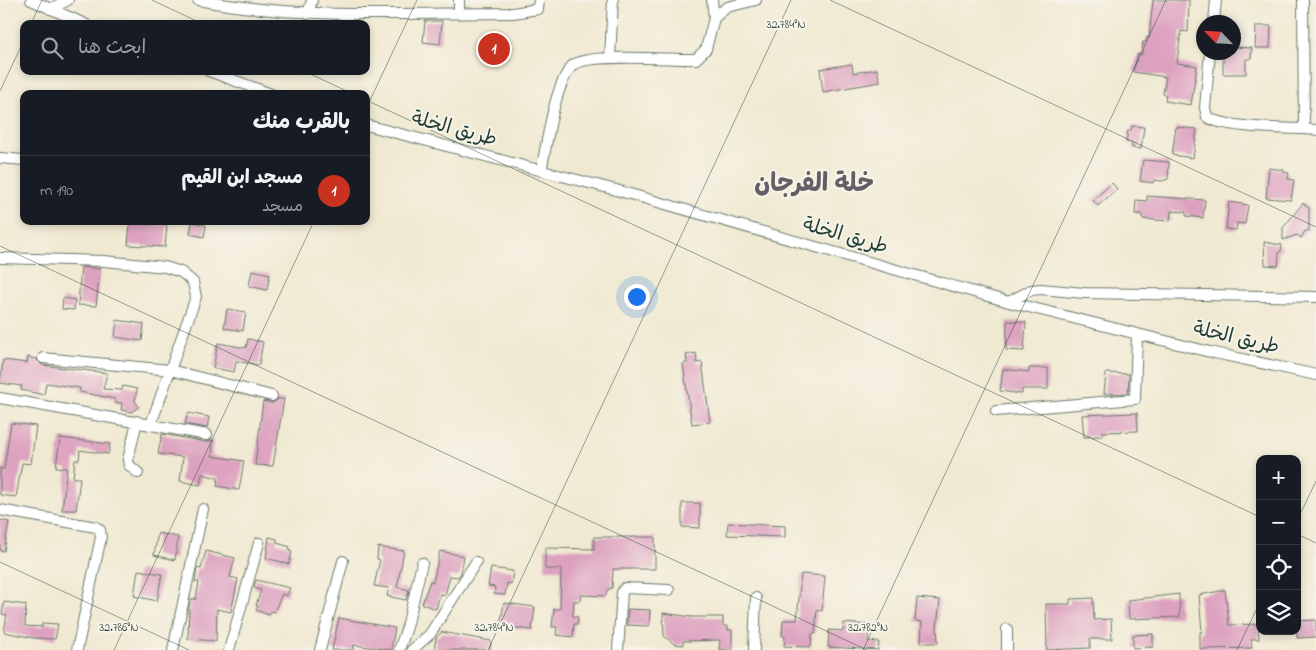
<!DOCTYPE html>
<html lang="ar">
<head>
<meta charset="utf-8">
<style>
	body { margin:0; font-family:"Indie Flower","Playpen Sans Arabic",sans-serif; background:#20242c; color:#f1f3f6; direction:rtl }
	.controls { position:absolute; right:15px; bottom:15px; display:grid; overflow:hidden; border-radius:10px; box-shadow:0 2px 8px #0003 }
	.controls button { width:45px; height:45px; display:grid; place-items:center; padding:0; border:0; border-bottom:1px solid #363941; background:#171b24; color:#f1f3f6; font:25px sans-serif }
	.compass { position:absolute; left:1196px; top:15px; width:45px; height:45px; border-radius:50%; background:#171b24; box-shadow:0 2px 8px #0003; rotate:295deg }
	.you { position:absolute; left:636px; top:296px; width:18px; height:18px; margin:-12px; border:4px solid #fff; border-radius:50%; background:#1a73e8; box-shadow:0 0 0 8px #1a73e833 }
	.badge { display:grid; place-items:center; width:32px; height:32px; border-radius:50%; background:#c8321e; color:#fff; font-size:16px; font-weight:700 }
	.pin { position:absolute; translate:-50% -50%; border:2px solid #fff; box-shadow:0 1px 5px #0006 }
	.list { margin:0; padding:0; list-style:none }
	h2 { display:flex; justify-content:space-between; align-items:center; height:65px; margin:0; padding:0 20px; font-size:21px }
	h2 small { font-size:16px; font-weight:400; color:#9ea1a6 }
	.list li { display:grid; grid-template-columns:32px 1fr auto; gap:15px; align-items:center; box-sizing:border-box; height:70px; padding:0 20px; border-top:1px solid #363941 }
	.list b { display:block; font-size:19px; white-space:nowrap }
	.list p { margin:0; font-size:16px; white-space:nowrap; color:#9ea1a6 }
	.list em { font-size:16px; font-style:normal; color:#9ea1a6 }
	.icon { flex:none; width:28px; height:28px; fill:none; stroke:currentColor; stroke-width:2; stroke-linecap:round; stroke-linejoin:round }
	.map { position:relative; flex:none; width:1316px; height:650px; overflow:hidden; direction:ltr }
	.search { position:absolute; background:#171b24; box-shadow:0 2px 8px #0003; left:20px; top:20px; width:350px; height:55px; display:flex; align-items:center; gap:12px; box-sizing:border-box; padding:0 18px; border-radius:10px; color:#9ea1a6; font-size:19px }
	.panel { position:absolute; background:#171b24; box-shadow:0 2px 8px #0003; left:20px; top:90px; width:350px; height:135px; border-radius:10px; direction:rtl }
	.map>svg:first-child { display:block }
</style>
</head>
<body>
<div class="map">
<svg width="1316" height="650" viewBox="0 0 1316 650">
	<rect width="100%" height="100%" fill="#f7f3e8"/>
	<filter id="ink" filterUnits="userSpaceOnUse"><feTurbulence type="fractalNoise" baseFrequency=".02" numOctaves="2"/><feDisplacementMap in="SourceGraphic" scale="10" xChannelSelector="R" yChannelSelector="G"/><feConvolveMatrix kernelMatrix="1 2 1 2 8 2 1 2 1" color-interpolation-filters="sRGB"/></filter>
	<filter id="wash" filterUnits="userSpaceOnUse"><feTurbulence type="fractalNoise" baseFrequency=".0096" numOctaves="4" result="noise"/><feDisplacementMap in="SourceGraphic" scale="20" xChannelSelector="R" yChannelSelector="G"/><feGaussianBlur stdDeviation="1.12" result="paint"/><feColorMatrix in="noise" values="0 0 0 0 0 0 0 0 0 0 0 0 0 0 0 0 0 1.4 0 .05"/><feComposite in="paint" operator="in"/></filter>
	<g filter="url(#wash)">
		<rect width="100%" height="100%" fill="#f0e9d2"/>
		<g id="blocks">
			<path fill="#dda1c0" d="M 1153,0 L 1189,0 L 1188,32 L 1181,31 L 1177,63 L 1197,66 L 1191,105 L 1165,101 L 1166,96 L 1163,94 L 1166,77 L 1133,72 L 1138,54 L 1142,55 L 1143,42 L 1146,42 L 1147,37 L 1149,38 Z
				M 425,21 L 442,21 L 440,44 L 423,42 Z
				M 1256,26 L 1271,26 L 1270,48 L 1255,48 Z
				M 1234,47 L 1252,48 L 1251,59 L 1246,59 L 1246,74 L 1223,74 L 1223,52 L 1234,52 Z
				M 852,64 L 853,73 L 877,69 L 880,82 L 823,92 L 820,69 Z
				M 1132,126 L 1144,127 L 1141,149 L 1132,148 L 1132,143 L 1126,142 L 1128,131 L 1131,130 Z
				M 1176,127 L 1197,129 L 1193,158 L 1172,155 Z
				M 1143,160 L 1169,162 L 1168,179 L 1162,181 L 1154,180 L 1153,183 L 1140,181 Z
				M 1269,168 L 1284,170 L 1283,172 L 1289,173 L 1288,179 L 1294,180 L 1291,200 L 1266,198 Z
				M 1112,183 L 1117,189 L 1098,206 L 1093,200 Z
				M 1147,196 L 1205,200 L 1203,218 L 1186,216 L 1186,212 L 1171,211 L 1170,221 L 1142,219 L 1142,214 L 1135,214 L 1136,200 L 1147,201 Z
				M 1229,202 L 1248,205 L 1245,224 L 1237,223 L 1236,230 L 1226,229 Z
				M 1303,203 L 1309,208 L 1309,231 L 1305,231 L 1301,238 L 1297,235 L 1283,240 L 1283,228 Z
				M 192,222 L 206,225 L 204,237 L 190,234 Z
				M 130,223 L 167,225 L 165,247 L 128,245 Z
				M 1264,242 L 1282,245 L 1281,251 L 1279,252 L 1278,266 L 1265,265 Z
				M 81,267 L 100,269 L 96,306 L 78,305 Z
				M 252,270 L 270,274 L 267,290 L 249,286 Z
				M 63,298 L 75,300 L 74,310 L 62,309 Z
				M 227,309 L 246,312 L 243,331 L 224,328 Z
				M 117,320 L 144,324 L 142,341 L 115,337 Z
				M 1007,321 L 1026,322 L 1024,351 L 1006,350 Z
				M 248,339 L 263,342 L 259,365 L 236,361 L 234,372 L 213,368 L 218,343 L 246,348 Z
				M 696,353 L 697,363 L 702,362 L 710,422 L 692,424 L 683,364 L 687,363 L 686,355 Z
				M 28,357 L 36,359 L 42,365 L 107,373 L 103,389 L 122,390 L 123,386 L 137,389 L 135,401 L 139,407 L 131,412 L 121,410 L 122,403 L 115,403 L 115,399 L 80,392 L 80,388 L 46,383 L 44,395 L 21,390 L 22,386 L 0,383 L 3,360 L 27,363 Z
				M 1029,368 L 1048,368 L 1048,389 L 1022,389 L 1022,394 L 1000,391 L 1003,369 L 1029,372 Z
				M 1106,373 L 1129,374 L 1128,393 L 1104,394 Z
				M 278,399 L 284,399 L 273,466 L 255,465 L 263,401 L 273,403 Z
				M 188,413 L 209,417 L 207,428 L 185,424 Z
				M 1137,413 L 1138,431 L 1102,432 L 1102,436 L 1084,437 L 1082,415 Z
				M 11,423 L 36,426 L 31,464 L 22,463 L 16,497 L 0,495 L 0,468 L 4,469 Z
				M 162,434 L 206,442 L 213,440 L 212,456 L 244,461 L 239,490 L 217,486 L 218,478 L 202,474 L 200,485 L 180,481 L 183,457 L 158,454 Z
				M 60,438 L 110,444 L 108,454 L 80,450 L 79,460 L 75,460 L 73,478 L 80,478 L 76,510 L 62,510 L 67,468 L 56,467 Z
				M 682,503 L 700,503 L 700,528 L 682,527 Z
				M 0,520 L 9,522 L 4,551 L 0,550 Z
				M 728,523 L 785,526 L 785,537 L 727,535 Z
				M 158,533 L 178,537 L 175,560 L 154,555 Z
				M 269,537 L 277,539 L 277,543 L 290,547 L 289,551 L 292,552 L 289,564 L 266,558 Z
				M 594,537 L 655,537 L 655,569 L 613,569 L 612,588 L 607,590 L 606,596 L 581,595 L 580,601 L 574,601 L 573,616 L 578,617 L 577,624 L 574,624 L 573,637 L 556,635 L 557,627 L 552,627 L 554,609 L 560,609 L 561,569 L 545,569 L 545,548 L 594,549 Z
				M 378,547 L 404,551 L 397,587 L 409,590 L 406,600 L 387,596 L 389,588 L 374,586 L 380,560 L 377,559 Z
				M 206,551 L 235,558 L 230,577 L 238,579 L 231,612 L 217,609 L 216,641 L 188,639 L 189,607 L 191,599 L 196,599 L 199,582 L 195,582 L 197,568 L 201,569 Z
				M 440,551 L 464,556 L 461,573 L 458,577 L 450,576 L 445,595 L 440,594 L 436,609 L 422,604 L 430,581 L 433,582 Z
				M 491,568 L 513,571 L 511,584 L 507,583 L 505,595 L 494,594 L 495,587 L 488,586 Z
				M 138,570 L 162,574 L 157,601 L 134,596 Z
				M 801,574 L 825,576 L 822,611 L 817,610 L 815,634 L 812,634 L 811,647 L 784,646 L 785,636 L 782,636 L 783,620 L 797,620 Z
				M 256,580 L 290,588 L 287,596 L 282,594 L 274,612 L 271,611 L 269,615 L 256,610 L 258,606 L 256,605 L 261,590 L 254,588 Z
				M 1225,590 L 1229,625 L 1258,624 L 1259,639 L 1251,639 L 1252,648 L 1200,649 L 1200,632 L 1202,632 L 1199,595 Z
				M 1179,594 L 1180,617 L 1129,619 L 1128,600 Z
				M 917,598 L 940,600 L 937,627 L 938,643 L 921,643 L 922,622 L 915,621 Z
				M 1093,598 L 1094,620 L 1111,619 L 1112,639 L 1090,639 L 1090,648 L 1047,650 L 1046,604 L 1070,604 L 1070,599 Z
				M 4,602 L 26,605 L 25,626 L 42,627 L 42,623 L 58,624 L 55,639 L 34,638 L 4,632 L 7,615 L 2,614 Z
				M 504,603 L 535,607 L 532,630 L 500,626 Z
				M 628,609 L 650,610 L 649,626 L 627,625 Z
				M 663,613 L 692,617 L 723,617 L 723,626 L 728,626 L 728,630 L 732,630 L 732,650 L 719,650 L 720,640 L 683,641 L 683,645 L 674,644 L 664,636 Z
				M 339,618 L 395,628 L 391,650 L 354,645 L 353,650 L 332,650 Z
				M 1316,620 L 1316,637 L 1297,638 L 1297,621 Z
				M 844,623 L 869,625 L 868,641 L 879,642 L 878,650 L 828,647 L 829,630 L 843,631 Z
				M 442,632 L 491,641 L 490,650 L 434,650 L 436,638 Z
				M 1153,634 L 1153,647 L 1133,648 L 1133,635 Z"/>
		</g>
	</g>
	<g filter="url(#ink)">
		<use href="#blocks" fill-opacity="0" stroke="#68796b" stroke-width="1"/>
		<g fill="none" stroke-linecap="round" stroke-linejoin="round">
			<g stroke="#68796b" stroke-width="12">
				<path id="minor" d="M 31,0 L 85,24
					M 198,0 C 302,20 407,13 513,13 L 538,9 L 539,0
					M 712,0 L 714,18
					M 1303,0 L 1304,129
					M 50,9 L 68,0
					M 459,13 L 459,0
					M 308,14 L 312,0
					M 1214,22 L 1216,0
					M 1210,52 L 1205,108 L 1207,117 C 1225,129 1292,128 1316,130
					M 610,58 L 613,0
					M 209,71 L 271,94
					M 366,125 L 616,190 L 1009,302 L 1210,352 L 1316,375
					M 0,158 L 24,160
					M 541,171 C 547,144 554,86 572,66 C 584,52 674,60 696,59 L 706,49 L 714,18 L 727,7 L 756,0
					M 0,258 L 104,261 L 165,267 L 181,272 L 193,282 L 196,297 L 151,424
					M 1009,302 L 1031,290 L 1041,289 L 1084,293 L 1316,297
					M 43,358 L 170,370 L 272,396
					M 0,398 L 207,435
					M 996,411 L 1135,399 L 1137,334
					M 137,421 L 128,460 L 129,465 L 138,473
					M 0,510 L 96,527 L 100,530 L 101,537 L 77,650
					M 1007,629 L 1007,650
					M 173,650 L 203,509
					M 229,650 L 259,543
					M 320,650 L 343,561
					M 399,650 L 407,627 L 422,563
					M 412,650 L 430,634 L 476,562
					M 618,650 L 622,592 L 625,588 L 669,590
					M 754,650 L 756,598"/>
			</g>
			<use href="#minor" stroke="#fff" stroke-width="10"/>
		</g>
	</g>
	<path fill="none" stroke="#1f3d34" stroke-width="1" stroke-opacity="0.45" d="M 152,0 L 203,24M 830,0 L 1316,227M 31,24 L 42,0M 304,71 L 353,94M 0,91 L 24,40M 366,100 L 1260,517M 366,109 L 417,0M 0,246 L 867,650M 1297,521 L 1316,481M 1297,534 L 1316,543M 0,562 L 189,650M 114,650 L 314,221M 488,650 L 791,0M 863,650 L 1166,0M 1237,650 L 1260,602"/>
	<g text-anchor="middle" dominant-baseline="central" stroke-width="4" stroke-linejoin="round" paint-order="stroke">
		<g font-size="20" fill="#1f3d34" stroke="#f7f3e8">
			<text transform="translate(454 130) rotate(15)">طريق الخلة</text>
			<text transform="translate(845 237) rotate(16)">طريق الخلة</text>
			<text transform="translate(1236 339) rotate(13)">طريق الخلة</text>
		</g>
		<g font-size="25" font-weight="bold" fill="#626065" stroke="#f7f3e8">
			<text x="814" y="185">خلة الفرجان</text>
		</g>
	</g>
	<g font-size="12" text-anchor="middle" fill="#1f3d34" stroke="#f7f3e8" stroke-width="4" stroke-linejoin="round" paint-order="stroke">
		<text x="786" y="28">32.784°N</text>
		<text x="119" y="631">32.786°N</text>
		<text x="494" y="631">32.784°N</text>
		<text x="868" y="631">32.782°N</text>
	</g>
</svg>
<div class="controls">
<button>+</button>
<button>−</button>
<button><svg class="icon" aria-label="locate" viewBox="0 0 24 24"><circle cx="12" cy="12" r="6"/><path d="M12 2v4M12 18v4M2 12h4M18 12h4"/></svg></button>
<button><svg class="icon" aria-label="layers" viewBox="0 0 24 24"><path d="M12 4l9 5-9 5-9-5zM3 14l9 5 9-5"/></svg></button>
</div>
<svg class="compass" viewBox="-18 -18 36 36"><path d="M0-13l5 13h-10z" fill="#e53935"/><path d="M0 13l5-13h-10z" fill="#9ea1a6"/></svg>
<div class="you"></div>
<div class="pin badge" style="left:494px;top:49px">1</div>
<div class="search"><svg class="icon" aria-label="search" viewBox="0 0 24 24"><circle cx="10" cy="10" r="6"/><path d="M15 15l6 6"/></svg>ابحث هنا</div>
<section class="panel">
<h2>بالقرب منك<small></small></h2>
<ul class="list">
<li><span class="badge">1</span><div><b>مسجد ابن القيم</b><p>مسجد</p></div><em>190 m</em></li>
</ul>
</section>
</div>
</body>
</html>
